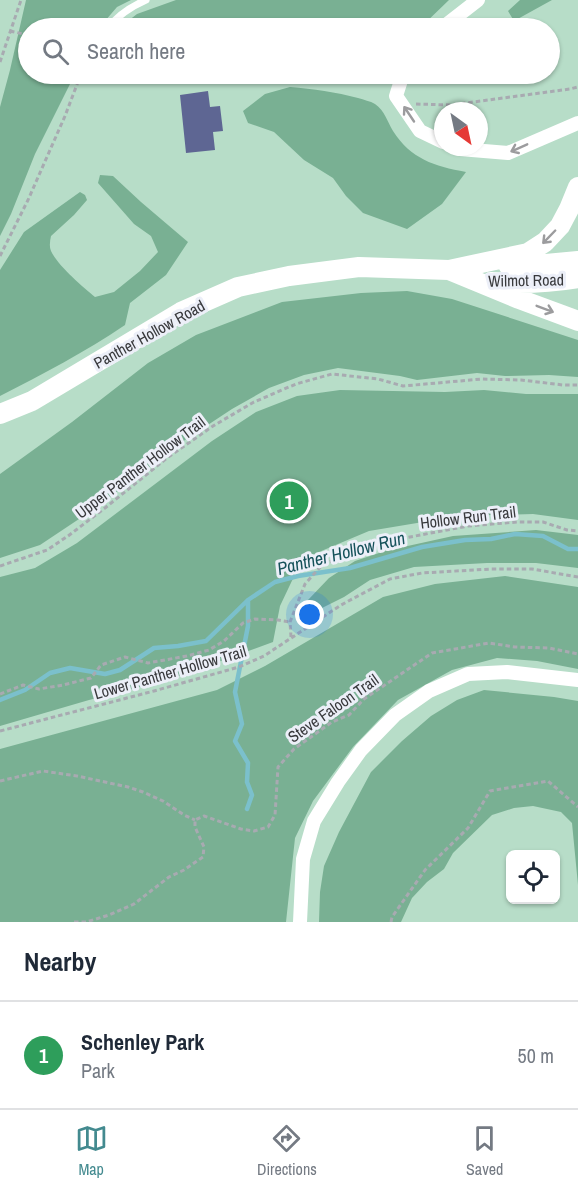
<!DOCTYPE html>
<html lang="en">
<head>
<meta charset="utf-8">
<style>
	body { margin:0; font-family:"Archivo Narrow",sans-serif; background:#f6f6f7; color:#1f2937 }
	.controls { position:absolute; right:18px; bottom:18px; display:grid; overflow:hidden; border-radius:9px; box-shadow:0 2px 4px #0004 }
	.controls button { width:54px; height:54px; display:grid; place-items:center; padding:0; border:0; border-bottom:2px solid #e0e1e3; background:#fff; color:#1f2937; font:30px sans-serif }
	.compass { position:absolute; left:434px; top:102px; width:54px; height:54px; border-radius:50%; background:#fff; box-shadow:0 2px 4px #0004; rotate:147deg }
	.you { position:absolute; left:310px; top:615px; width:21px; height:21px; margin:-15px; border:4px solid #fff; border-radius:50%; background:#1a73e8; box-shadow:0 0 0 9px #1a73e833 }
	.badge { display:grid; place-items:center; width:39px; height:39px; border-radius:50%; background:#438a8f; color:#fff; font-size:20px; font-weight:700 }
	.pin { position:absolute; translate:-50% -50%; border:3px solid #fff; box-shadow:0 2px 6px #0006 }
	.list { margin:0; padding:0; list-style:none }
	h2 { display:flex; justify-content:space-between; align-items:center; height:78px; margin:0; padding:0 24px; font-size:26px }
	h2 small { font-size:20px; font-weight:400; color:#747a83 }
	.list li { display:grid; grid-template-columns:39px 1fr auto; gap:18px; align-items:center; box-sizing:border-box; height:108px; padding:0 24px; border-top:2px solid #e0e1e3 }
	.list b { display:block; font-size:22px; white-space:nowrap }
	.list p { margin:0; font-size:20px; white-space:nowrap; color:#747a83 }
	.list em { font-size:20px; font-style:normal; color:#747a83 }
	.icon { flex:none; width:33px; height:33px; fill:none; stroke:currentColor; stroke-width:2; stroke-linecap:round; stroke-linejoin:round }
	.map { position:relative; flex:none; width:578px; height:922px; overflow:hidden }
	.search { position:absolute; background:#fff; box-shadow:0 2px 4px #0004; left:18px; right:18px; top:18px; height:66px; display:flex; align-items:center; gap:15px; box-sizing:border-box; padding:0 21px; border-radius:33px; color:#747a83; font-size:22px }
	.sheet { height:186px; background:#fff }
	nav { display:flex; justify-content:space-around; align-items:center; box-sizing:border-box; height:84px; border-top:2px solid #e0e1e3; background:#fff; font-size:16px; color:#747a83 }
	nav a { display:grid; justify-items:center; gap:3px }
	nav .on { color:#438a8f }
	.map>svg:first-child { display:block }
</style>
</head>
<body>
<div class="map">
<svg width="578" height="922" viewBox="0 0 578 922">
	<rect width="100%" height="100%" fill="#dfe1ea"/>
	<path fill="#b7ddc8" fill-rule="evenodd" d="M 0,0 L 578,0 L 578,922 L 0,922 ZM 28,28 L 550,28 L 550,74 L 28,74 ZM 443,111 L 479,111 L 479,147 L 443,147 ZM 510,854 L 556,854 L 556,900 L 510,900 Z"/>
	<path fill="#79b093" d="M 26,0 L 131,0 L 117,7 L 99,28 L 28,28 L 28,74 L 75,74 L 35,154 L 11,214 L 0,236 L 0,107 L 10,70 Z
		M 176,0 L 449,0 L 420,28 L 119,28 L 137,14 Z
		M 520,0 L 552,0 L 514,21 L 508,11 Z
		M 290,87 C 313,89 336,92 358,98 C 364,100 370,101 375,104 C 385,111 387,121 393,131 C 411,159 434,166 466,172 L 442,204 L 407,229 L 363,213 L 346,196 L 333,178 L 304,160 L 274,132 L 248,123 L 243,111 L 265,94 Z
		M 100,175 L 113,176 L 141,202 L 188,242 L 166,275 L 130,303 L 125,325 C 85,352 43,374 0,396 L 0,270 L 24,232 L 80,192 L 85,195 L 87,200 L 74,215 L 51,236 C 50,241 49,246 51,251 C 58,266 82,286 95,297 L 114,292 L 140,271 L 158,252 L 151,236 L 134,224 L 98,183 Z
		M 407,291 L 452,299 L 578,340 L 578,377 L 549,375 L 505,376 L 477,373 L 417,380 L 400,376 L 338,368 L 304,375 L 269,388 L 232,409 L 182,442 L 100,505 L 40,545 L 0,558 L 0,474 L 72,422 L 148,363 L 196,335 L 282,302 L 361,293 Z
		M 340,390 L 445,392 L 484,390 L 526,394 L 578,394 L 578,520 L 533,514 L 459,516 L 369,531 L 319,552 L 298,568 L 280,606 L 273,642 L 168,680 L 89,700 L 0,726 L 0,577 L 35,568 L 77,543 L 212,441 L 256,412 L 297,396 Z
		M 536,530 L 578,535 L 578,568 L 536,563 L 487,563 L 414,567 L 370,580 L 344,597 L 316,611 L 305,610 L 308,600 L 329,578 L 355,561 L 385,551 L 453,536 Z
		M 505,576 L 578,587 L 578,669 L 537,661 L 497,658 L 452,670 L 398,700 L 353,747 L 313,801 L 295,838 L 286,922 L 0,922 L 0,749 L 217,690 L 265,666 L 383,597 L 435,584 Z
		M 484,690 L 554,697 L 578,701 L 578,885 L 572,823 L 561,812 L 533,806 L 514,808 L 492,815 L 453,853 L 444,869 L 427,882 L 412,898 L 401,922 L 319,922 L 320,892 L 324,866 L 339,832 L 371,772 L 402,741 L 431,716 L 457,700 Z"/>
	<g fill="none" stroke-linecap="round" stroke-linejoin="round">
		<path stroke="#7bc0cc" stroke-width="4.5" d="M 0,700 L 25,690 L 50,673 L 70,668 L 105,674 L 120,670 L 154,648 L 178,646 L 206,641 L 248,600 L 275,582 L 298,576 L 350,568 L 422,547 L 465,540 L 491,539 L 515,534 L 543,536 L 568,549 L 578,549
			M 247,809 L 252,795 L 247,782 L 248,763 L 235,741 L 242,724 L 235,692 L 248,626 L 248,600"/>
	</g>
	<path fill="#5e6693" d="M 208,91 L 210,107 L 220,106 L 223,131 L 213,132 L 215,150 L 186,153 L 180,95 Z"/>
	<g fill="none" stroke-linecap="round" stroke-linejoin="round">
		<path stroke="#a8aab1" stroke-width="3" stroke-dasharray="4.5 3" stroke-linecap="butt" d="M 10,31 L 28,35
			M 0,62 L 21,0
			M 416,104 L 451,105 L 570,89 L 578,87
			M 0,256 L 28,200 L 65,116 L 81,74
			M 0,566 L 47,550 L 68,536 L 105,508 L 167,458 L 213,426 L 254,402 L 296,384 L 332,374 L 378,379 L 403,386 L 482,379 L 521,380 L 563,385 L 578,385
			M 291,637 L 290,622 L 305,584 L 323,564 L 394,540 L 468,526 L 517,522 L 543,522 L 567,530 L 578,531
			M 0,694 L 23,685 L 39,689 L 63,685 L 91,678 L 101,665 L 125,657 L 148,663 L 187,656 L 209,650 L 224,641 L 243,623 L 255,619 L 278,620 L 290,622
			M 0,731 L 154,691 L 239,667 L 264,656 L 341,605 L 390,579 L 422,573 L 491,569 L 532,569 L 578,577
			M 0,781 L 43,771 L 77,776 L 128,787 L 143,792 L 163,801 L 184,815 L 195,820
			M 74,922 L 86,922 L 109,915 L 134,904 L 169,877 L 184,870 L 203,857 L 204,847 L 195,827 L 195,820 L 204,816 L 241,829 L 254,831 L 268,827 L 275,815 L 278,767 L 294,749 L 332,722 L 349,715 L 364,699 L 432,653 L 489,643 L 515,647 L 549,648 L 578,654
			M 391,922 L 392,917 L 425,870 L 468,828 L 490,791 L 548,781 L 578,807"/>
		<path stroke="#fff" stroke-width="7" d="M 108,28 C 118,15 130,7 146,0"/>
		<path stroke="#fff" stroke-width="14" d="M 442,28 L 478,0
			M 403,74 L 396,96 L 420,131 L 443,142
			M 454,147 L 460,149 L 508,153 L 578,123
			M 300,922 L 303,859 L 314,821 L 338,782 L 361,750 L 395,715 L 429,691 L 468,674 L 507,672 L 578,680"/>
		<path stroke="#fff" stroke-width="20" d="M 508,265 L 524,266 L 578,261
			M 449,270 L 519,299 L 578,321
			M 491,282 C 520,284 549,283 578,278
			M 0,414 L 32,401 L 181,312 L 238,287 L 289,276 L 359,267 L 449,270 L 528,253 L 545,242 L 560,226 L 569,209 L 578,187"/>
	</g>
	<defs><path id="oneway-shaft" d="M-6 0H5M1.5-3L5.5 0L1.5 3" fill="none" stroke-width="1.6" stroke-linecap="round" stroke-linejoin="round" transform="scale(1.5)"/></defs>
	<g stroke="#9c9c9e">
		<use href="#oneway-shaft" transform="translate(409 114) rotate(-124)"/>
		<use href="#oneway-shaft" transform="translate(519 148) rotate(156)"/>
		<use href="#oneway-shaft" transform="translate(549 237) rotate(134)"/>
		<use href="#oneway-shaft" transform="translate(545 309) rotate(21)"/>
	</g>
	<g text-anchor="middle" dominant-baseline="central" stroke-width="6" stroke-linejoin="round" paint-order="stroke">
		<g font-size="16" fill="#38393c" stroke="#eceff8">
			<text transform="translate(526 280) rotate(-1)">Wilmot Road</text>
			<text transform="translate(149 334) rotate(-29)">Panther Hollow Road</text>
			<text transform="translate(140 467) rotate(-37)">Upper Panther Hollow Trail</text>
			<text transform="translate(468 517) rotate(-7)">Hollow Run Trail</text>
			<text transform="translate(170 672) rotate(-16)">Lower Panther Hollow Trail</text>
			<text transform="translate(333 708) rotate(-35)">Steve Faloon Trail</text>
		</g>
		<g font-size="18" font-style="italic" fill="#15515a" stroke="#eceff8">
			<text transform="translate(341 553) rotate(-14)">Panther Hollow Run</text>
		</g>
	</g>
</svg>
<div class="controls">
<button><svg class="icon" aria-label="locate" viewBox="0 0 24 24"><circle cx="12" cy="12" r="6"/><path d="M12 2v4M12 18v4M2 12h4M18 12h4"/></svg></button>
</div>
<svg class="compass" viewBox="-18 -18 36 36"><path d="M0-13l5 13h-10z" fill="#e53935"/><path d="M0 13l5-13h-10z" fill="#747a83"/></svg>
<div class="you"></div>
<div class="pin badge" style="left:289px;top:501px;background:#2e9e5b">1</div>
<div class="search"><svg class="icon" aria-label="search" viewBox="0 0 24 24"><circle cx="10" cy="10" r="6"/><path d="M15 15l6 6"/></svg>Search here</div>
</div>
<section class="sheet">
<h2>Nearby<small></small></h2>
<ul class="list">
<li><span class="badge" style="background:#2e9e5b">1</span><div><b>Schenley Park</b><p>Park</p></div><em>50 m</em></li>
</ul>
</section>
<nav>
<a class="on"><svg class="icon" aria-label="map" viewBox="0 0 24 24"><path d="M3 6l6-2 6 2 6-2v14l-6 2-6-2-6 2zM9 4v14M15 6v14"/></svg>Map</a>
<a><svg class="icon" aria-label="directions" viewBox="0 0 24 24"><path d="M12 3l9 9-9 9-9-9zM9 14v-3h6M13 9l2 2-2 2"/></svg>Directions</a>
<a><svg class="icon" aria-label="saved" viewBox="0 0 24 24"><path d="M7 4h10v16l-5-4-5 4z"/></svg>Saved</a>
</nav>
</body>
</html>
